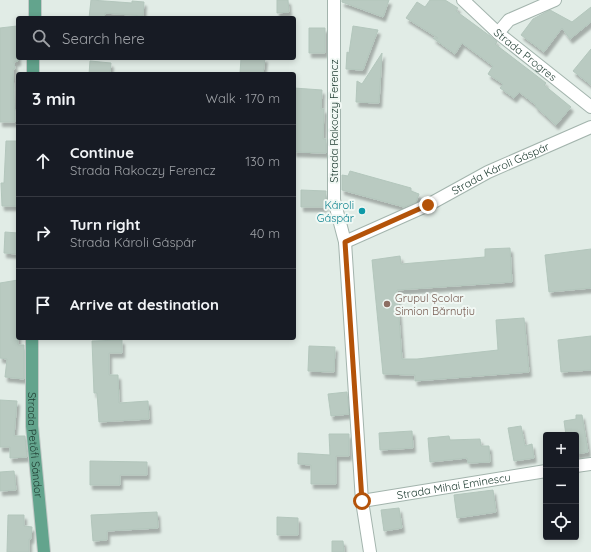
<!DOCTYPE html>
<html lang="en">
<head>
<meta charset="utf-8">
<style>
	body { margin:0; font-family:Quicksand,sans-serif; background:#242831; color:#f1f3f6 }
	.controls { position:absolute; right:12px; bottom:12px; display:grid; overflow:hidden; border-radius:4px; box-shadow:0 2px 6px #0003 }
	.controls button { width:36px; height:36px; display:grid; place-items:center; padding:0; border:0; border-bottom:1px solid #363941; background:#171b24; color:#f1f3f6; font:20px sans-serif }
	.stop { position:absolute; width:12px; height:12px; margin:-9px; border:3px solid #b45309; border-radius:50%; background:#fff }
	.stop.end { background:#b45309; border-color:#fff; box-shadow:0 1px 4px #0008 }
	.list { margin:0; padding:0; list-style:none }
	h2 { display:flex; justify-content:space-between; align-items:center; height:52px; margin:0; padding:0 16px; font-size:17px }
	h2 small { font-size:13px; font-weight:400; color:#9ea1a6 }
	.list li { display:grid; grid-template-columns:26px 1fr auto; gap:12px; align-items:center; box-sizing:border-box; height:72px; padding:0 16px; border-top:1px solid #363941 }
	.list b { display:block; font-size:15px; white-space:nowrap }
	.list p { margin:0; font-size:13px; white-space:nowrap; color:#9ea1a6 }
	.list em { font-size:13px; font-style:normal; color:#9ea1a6 }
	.icon { flex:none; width:22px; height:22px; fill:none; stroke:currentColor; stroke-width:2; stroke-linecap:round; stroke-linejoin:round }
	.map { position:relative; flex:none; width:591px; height:552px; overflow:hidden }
	.search { position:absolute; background:#171b24; box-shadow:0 2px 6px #0003; left:16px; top:16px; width:280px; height:44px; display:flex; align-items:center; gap:10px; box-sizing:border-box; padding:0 14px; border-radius:4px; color:#9ea1a6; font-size:15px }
	.panel { position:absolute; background:#171b24; box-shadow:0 2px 6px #0003; left:16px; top:72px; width:280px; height:268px; border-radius:4px }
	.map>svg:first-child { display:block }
</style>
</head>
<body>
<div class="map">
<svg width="591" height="552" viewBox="0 0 591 552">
	<defs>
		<filter id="shadow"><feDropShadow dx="2.5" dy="4.5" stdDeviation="1" flood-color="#0004"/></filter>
	</defs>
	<rect width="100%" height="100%" fill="#e1ece6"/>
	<path fill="#b9cac1" stroke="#b3c6bc" filter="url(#shadow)" d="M 91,0 L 132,3 L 132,1 L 144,2 L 143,16 L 105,13 L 104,18 L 89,18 Z
		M 277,0 L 288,0 L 289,12 L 277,13 Z
		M 342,0 L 389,0 L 383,17 L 342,2 Z
		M 430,0 L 445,0 L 458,8 L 456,11 L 490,36 L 497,42 L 495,44 L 546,83 L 544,85 L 571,107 L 556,125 L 535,106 L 536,105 L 519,92 L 514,98 L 500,88 L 503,84 L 488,74 L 493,66 L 462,43 L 455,54 L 433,38 L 438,38 L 406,18 L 417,2 L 425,7 Z
		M 591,7 L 591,22 L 570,39 L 562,28 L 544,52 L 521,35 L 533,19 L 550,10 L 572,22 Z
		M 17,26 L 18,61 L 14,62 L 15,69 L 13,69 L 15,122 L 0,122 L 0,28 Z
		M 353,26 L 378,30 L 363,70 L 346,69 L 347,52 L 349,53 Z
		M 309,28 L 325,28 L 325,53 L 309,53 Z
		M 591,49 L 591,85 L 573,71 Z
		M 382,53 L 379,103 L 356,102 L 357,81 L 362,84 Z
		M 241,58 L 265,58 L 263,74 L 240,73 Z
		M 90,61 L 111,63 L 110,74 L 89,74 Z
		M 294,88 L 322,90 L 321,109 L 324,109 L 323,139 L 326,139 L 326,153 L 294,152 Z
		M 6,141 L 18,141 L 18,206 L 2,206 L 1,183 L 4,183 Z
		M 350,171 L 411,188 L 411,191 L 419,194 L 416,202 L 404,207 L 342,190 L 342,175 L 348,176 Z
		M 301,190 L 326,191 L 325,207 L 301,207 Z
		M 5,232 L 18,233 L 18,254 L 4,253 Z
		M 510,248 L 512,282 L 397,290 L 402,359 L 417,359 L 498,350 L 496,320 L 524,318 L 529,372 L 415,381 L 415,375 L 383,374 L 372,260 L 400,256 L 401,264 L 485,257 L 485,249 Z
		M 591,249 L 591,288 L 549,292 L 545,255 Z
		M 18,280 L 18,345 L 24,345 L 24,379 L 5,377 L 7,359 L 0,358 L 0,283 Z
		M 591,336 L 591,370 L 561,372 L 558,340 Z
		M 122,340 L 122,353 L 109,353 L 109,375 L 118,375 L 119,403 L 148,401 L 149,419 L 99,422 L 97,393 L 94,393 L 92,341 Z
		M 309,346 L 335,347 L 334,372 L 308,371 Z
		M 347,392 L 349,414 L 331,416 L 328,394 Z
		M 0,400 L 17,401 L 14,436 L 25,436 L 27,457 L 10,458 L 10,447 L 0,447 Z
		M 576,415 L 582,415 L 588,452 L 576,454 L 576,435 L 566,435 L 564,421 L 576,419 Z
		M 521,426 L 525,446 L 532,444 L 534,458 L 514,461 L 508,428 Z
		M 412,431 L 413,448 L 380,450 L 379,433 Z
		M 329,434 L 349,434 L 349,456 L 336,456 L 336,484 L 311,484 L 311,465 L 298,464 L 298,453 L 330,455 Z
		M 449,436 L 450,440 L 480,439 L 481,446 L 489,446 L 490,462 L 468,463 L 467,458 L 430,462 L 428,438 Z
		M 90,461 L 147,462 L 147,475 L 120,475 L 120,485 L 90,485 Z
		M 14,471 L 16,490 L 0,491 L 0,472 Z
		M 493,490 L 496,512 L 457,518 L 454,495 Z
		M 399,508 L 402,528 L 384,531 L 381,510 Z
		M 157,512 L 158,528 L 107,531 L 107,540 L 93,541 L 91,515 Z
		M 8,515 L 24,515 L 24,526 L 32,527 L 31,539 L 29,539 L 29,552 L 7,552 Z
		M 277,517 L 298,518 L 298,535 L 277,535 Z
		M 332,541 L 343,541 L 344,552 L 332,552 Z"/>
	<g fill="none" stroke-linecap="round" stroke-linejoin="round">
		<g stroke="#a3b4ad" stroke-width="14">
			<g id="minor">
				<path d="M 334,0 L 334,200 L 345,242 L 362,501 L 370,552"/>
				<path id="s1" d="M 463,0 L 498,33 L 591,107"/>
				<path d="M 498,33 L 509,20 L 555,0"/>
				<path id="s2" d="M 345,242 L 428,205 L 488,172 L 591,127"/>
				<path d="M 576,466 L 591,464"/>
				<path id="s3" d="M 362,501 L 546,471"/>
			</g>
		</g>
		<g stroke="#c1c9c6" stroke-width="14">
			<g id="major">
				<path d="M 35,18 L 35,0"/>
				<path d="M 33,74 L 33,58"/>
				<path id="s4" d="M 32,338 L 32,426 L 44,552"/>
			</g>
		</g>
		<use href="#minor" stroke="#fff" stroke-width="12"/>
		<use href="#major" stroke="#63a48d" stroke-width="12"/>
	</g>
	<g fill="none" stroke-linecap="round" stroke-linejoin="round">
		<path stroke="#b45309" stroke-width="5" d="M 362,501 L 345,242 L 428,205"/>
	</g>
	<circle fill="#0f9aa8" stroke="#f1f8f4" stroke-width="1.5" cx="362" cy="211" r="4"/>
	<circle fill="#8d6e63" stroke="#f1f8f4" stroke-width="1.5" cx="387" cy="304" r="4"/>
	<g text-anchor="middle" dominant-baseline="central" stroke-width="4" stroke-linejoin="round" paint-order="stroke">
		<g font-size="11" fill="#203e33" stroke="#f1f8f4">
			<text stroke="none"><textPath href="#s1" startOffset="83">Strada Progres</textPath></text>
			<text transform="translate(334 121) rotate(-90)">Strada Rakoczy Ferencz</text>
			<text stroke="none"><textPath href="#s2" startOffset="172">Strada Károli Gáspár</textPath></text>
			<text stroke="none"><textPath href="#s4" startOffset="107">Strada Petőfi Sándor</textPath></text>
			<text stroke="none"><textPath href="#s3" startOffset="93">Strada Mihai Eminescu</textPath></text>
		</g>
		<g font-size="11" fill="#0d838f" stroke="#f1f8f4" text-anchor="end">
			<text x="354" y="205">Károli<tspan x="354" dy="13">Gáspár</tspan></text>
		</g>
		<g font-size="11" fill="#785e54" stroke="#f1f8f4" text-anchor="start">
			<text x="395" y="298">Grupul Școlar<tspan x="395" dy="13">Simion Bărnuțiu</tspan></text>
		</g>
	</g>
</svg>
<div class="controls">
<button>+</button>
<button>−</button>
<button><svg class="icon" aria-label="locate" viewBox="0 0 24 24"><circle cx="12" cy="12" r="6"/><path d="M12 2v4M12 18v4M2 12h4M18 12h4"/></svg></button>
</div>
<div class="stop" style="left:362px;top:501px"></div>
<div class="stop end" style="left:428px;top:205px"></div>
<div class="search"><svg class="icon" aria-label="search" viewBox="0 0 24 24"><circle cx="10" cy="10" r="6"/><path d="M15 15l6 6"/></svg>Search here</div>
<section class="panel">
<h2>3 min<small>Walk · 170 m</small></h2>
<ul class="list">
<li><svg class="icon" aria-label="ahead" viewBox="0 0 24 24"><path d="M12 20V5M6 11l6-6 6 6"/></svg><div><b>Continue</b><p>Strada Rakoczy Ferencz</p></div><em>130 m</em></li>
<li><svg class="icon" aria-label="right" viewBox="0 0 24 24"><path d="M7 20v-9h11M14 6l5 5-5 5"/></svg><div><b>Turn right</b><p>Strada Károli Gáspár</p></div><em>40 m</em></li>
<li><svg class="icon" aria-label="arrive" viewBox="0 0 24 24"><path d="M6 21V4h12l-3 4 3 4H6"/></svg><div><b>Arrive at destination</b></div></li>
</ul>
</section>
</div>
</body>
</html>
